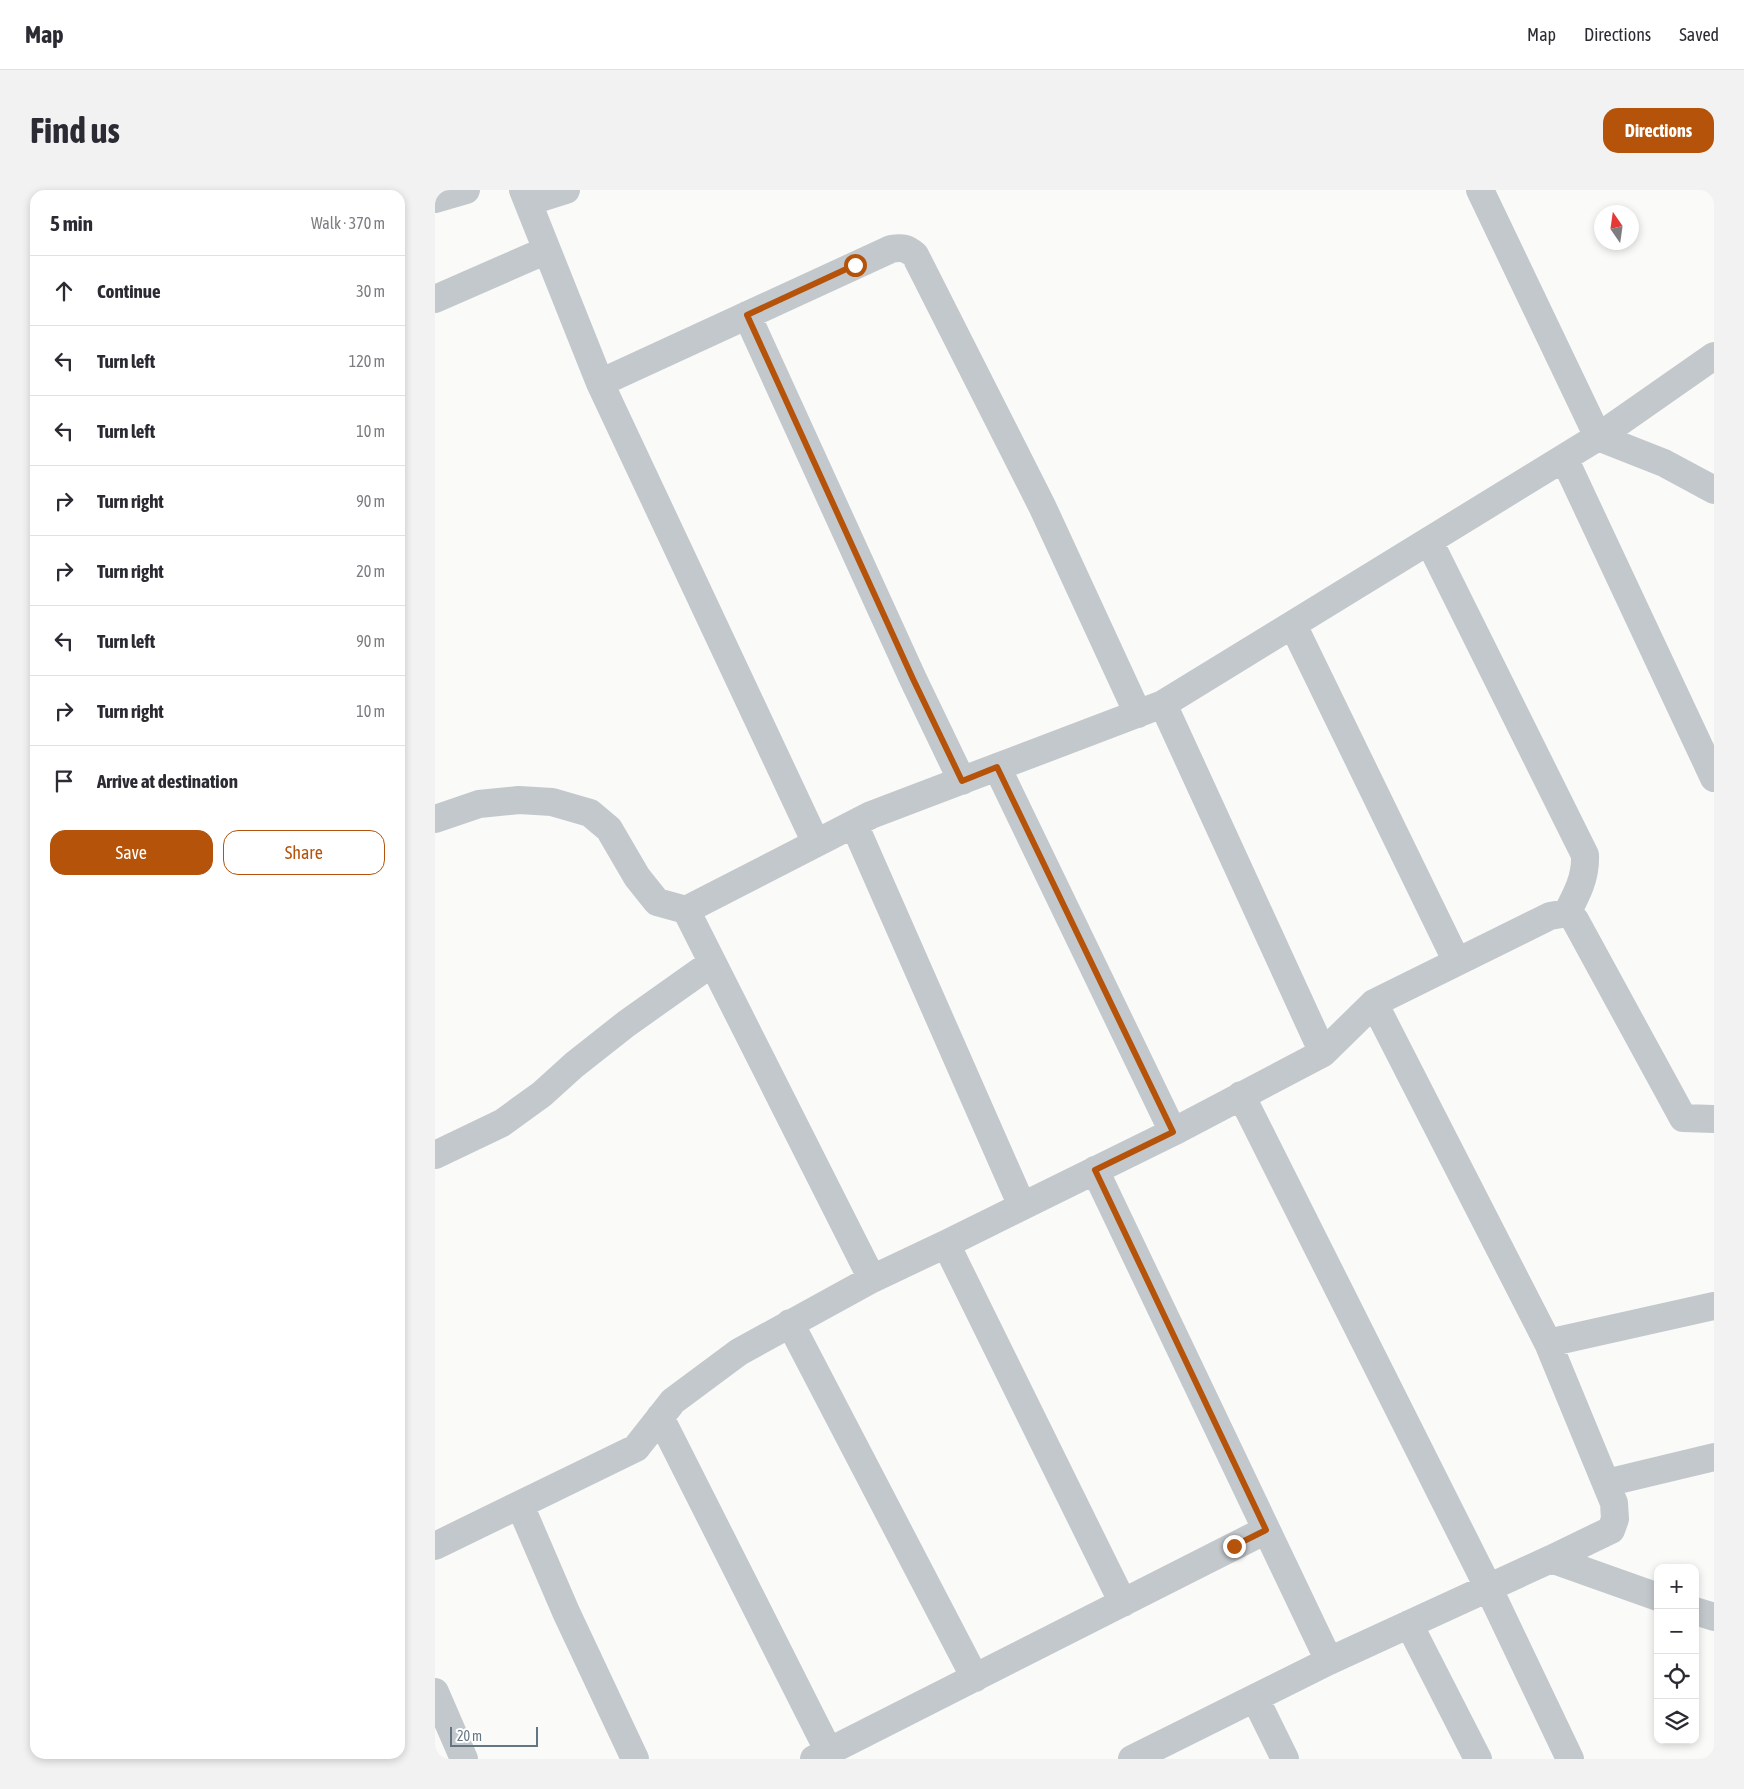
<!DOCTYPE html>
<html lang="en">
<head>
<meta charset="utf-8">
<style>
	body { margin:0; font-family:"Asap Condensed",sans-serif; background:#f2f2f3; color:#2b2b33 }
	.controls { position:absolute; right:15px; bottom:15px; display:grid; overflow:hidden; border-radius:10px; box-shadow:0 2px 8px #0003 }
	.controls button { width:45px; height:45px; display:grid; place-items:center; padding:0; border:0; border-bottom:1px solid #e1e1e2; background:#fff; color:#2b2b33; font:25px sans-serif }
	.compass { position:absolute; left:1159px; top:15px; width:45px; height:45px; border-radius:50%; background:#fff; box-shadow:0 2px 8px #0003; rotate:347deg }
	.scale { position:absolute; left:15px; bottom:12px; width:88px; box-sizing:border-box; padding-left:5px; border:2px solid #657683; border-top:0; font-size:14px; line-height:18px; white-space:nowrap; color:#657683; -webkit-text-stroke:4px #fff; paint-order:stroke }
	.stop { position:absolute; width:15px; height:15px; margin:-11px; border:4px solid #b45309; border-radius:50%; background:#fff }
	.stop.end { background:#b45309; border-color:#fff; box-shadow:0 1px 5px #0008 }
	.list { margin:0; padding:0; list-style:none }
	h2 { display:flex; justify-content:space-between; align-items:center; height:65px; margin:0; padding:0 20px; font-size:21px }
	h2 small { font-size:16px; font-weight:400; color:#7c7c81 }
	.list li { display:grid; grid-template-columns:32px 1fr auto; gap:15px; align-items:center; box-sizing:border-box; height:70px; padding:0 20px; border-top:1px solid #e1e1e2 }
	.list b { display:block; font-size:19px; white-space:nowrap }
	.list em { font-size:16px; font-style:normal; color:#7c7c81 }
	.actions { display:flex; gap:10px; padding:15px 20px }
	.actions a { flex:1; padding:11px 0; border:1px solid #b45309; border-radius:15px; text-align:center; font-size:18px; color:#b45309 }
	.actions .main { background:#b45309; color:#fff }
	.icon { flex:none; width:28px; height:28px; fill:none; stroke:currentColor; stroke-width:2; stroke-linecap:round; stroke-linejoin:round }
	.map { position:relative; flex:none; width:1279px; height:1569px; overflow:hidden; border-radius:15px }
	header { display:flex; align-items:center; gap:30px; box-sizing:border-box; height:70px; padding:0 25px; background:#fff; border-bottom:1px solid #e1e1e2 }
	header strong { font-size:24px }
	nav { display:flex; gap:28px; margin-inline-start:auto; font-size:18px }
	.intro { display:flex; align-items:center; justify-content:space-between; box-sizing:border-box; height:120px; padding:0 30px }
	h1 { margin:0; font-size:35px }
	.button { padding:12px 22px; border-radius:15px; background:#b45309; color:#fff; font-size:18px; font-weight:700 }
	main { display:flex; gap:30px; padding:0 30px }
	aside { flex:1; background:#fff; border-radius:15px; box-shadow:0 2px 8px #0003 }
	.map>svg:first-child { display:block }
</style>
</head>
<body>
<header>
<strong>Map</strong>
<nav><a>Map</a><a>Directions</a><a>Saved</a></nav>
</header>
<div class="intro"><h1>Find us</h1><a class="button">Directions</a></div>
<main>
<aside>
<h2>5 min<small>Walk · 370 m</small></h2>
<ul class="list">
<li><svg class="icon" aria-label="ahead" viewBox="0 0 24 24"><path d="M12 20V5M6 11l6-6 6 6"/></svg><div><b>Continue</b></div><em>30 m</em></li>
<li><svg class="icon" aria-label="left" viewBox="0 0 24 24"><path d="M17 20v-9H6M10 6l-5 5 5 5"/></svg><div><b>Turn left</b></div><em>120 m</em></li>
<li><svg class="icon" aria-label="left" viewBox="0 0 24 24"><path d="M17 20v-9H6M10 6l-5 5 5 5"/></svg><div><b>Turn left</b></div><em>10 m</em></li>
<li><svg class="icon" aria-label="right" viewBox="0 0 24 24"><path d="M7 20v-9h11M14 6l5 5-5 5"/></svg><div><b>Turn right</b></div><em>90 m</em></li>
<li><svg class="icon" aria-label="right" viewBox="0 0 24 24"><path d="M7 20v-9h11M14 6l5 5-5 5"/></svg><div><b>Turn right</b></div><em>20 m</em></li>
<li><svg class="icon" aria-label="left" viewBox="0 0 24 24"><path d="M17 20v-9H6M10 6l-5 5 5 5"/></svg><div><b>Turn left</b></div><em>90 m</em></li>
<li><svg class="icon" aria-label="right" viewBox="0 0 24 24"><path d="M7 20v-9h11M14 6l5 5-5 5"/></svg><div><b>Turn right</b></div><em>10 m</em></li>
<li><svg class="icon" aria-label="arrive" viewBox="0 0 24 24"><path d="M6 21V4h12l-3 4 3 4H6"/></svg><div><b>Arrive at destination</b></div></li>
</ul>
<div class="actions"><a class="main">Save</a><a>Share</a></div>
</aside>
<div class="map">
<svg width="1279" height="1569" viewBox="0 0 1279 1569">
	<rect width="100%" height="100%" fill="#fafaf8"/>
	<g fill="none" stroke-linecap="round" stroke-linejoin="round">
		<path stroke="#c3c8cc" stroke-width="28" d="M 88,0 L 165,193 L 381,653
			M 1045,0 L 1163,247 L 1229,273 L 1279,300
			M 0,9 L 31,0
			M 93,12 L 131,0
			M 0,109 L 112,60
			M 312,125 L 478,489 L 527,591
			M 165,193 L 456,59 C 467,57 472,58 480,65 L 607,316 L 703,524
			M 1129,268 L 1279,588
			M 994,351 L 1150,665 C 1151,687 1142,704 1132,723
			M 858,435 L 1022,772
			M 728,514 L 888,863
			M 562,577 L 738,942
			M 0,629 L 44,614 L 84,610 L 117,612 L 155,623 L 174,639 L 202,687 L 222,712 L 251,720 L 436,625 L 728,514 L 1163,247 L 1279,166
			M 419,634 L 587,1016
			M 251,720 L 437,1089
			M 939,813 L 1113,1153 L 1179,1313 L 1180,1329 L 1176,1340 L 1116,1369
			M 806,905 L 1053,1397 L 1135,1569
			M 0,965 L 67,933 L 107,904 L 139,875 L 191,834 L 277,773
			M 660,980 L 894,1471
			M 511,1054 L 688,1413
			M 355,1133 L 540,1488
			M 1113,1153 L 1279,1116
			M 225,1227 L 394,1562
			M 1171,1293 L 1279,1267
			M 85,1315 L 131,1422 L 200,1569
			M 0,1356 L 201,1258 L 238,1211 L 304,1162 L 437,1089 L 511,1054 L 738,942 L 888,863 L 939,813 L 1115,726 L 1132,723 L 1140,730 L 1248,928 L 1279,929
			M 1260,1421 L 1279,1427
			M 974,1434 L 1043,1569
			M 0,1502 L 29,1569
			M 820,1508 L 850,1569
			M 379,1569 L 831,1340
			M 697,1569 L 894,1471 L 1116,1369 L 1223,1407"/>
	</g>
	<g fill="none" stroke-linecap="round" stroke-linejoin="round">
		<path stroke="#b45309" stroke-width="6" d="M 420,75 L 312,125 L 478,489 L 527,591 L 562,577 L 738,942 L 660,980 L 831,1340 L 799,1356"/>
	</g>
</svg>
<div class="controls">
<button>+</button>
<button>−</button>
<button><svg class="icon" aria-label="locate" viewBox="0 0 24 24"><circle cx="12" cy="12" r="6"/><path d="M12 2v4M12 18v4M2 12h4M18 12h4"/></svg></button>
<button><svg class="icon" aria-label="layers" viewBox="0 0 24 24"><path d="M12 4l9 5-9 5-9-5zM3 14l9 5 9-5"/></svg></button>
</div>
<svg class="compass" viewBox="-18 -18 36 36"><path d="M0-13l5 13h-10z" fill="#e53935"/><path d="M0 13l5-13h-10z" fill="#7c7c81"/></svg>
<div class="scale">20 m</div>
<div class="stop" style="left:420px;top:75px"></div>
<div class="stop end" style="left:799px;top:1356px"></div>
</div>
</main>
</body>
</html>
